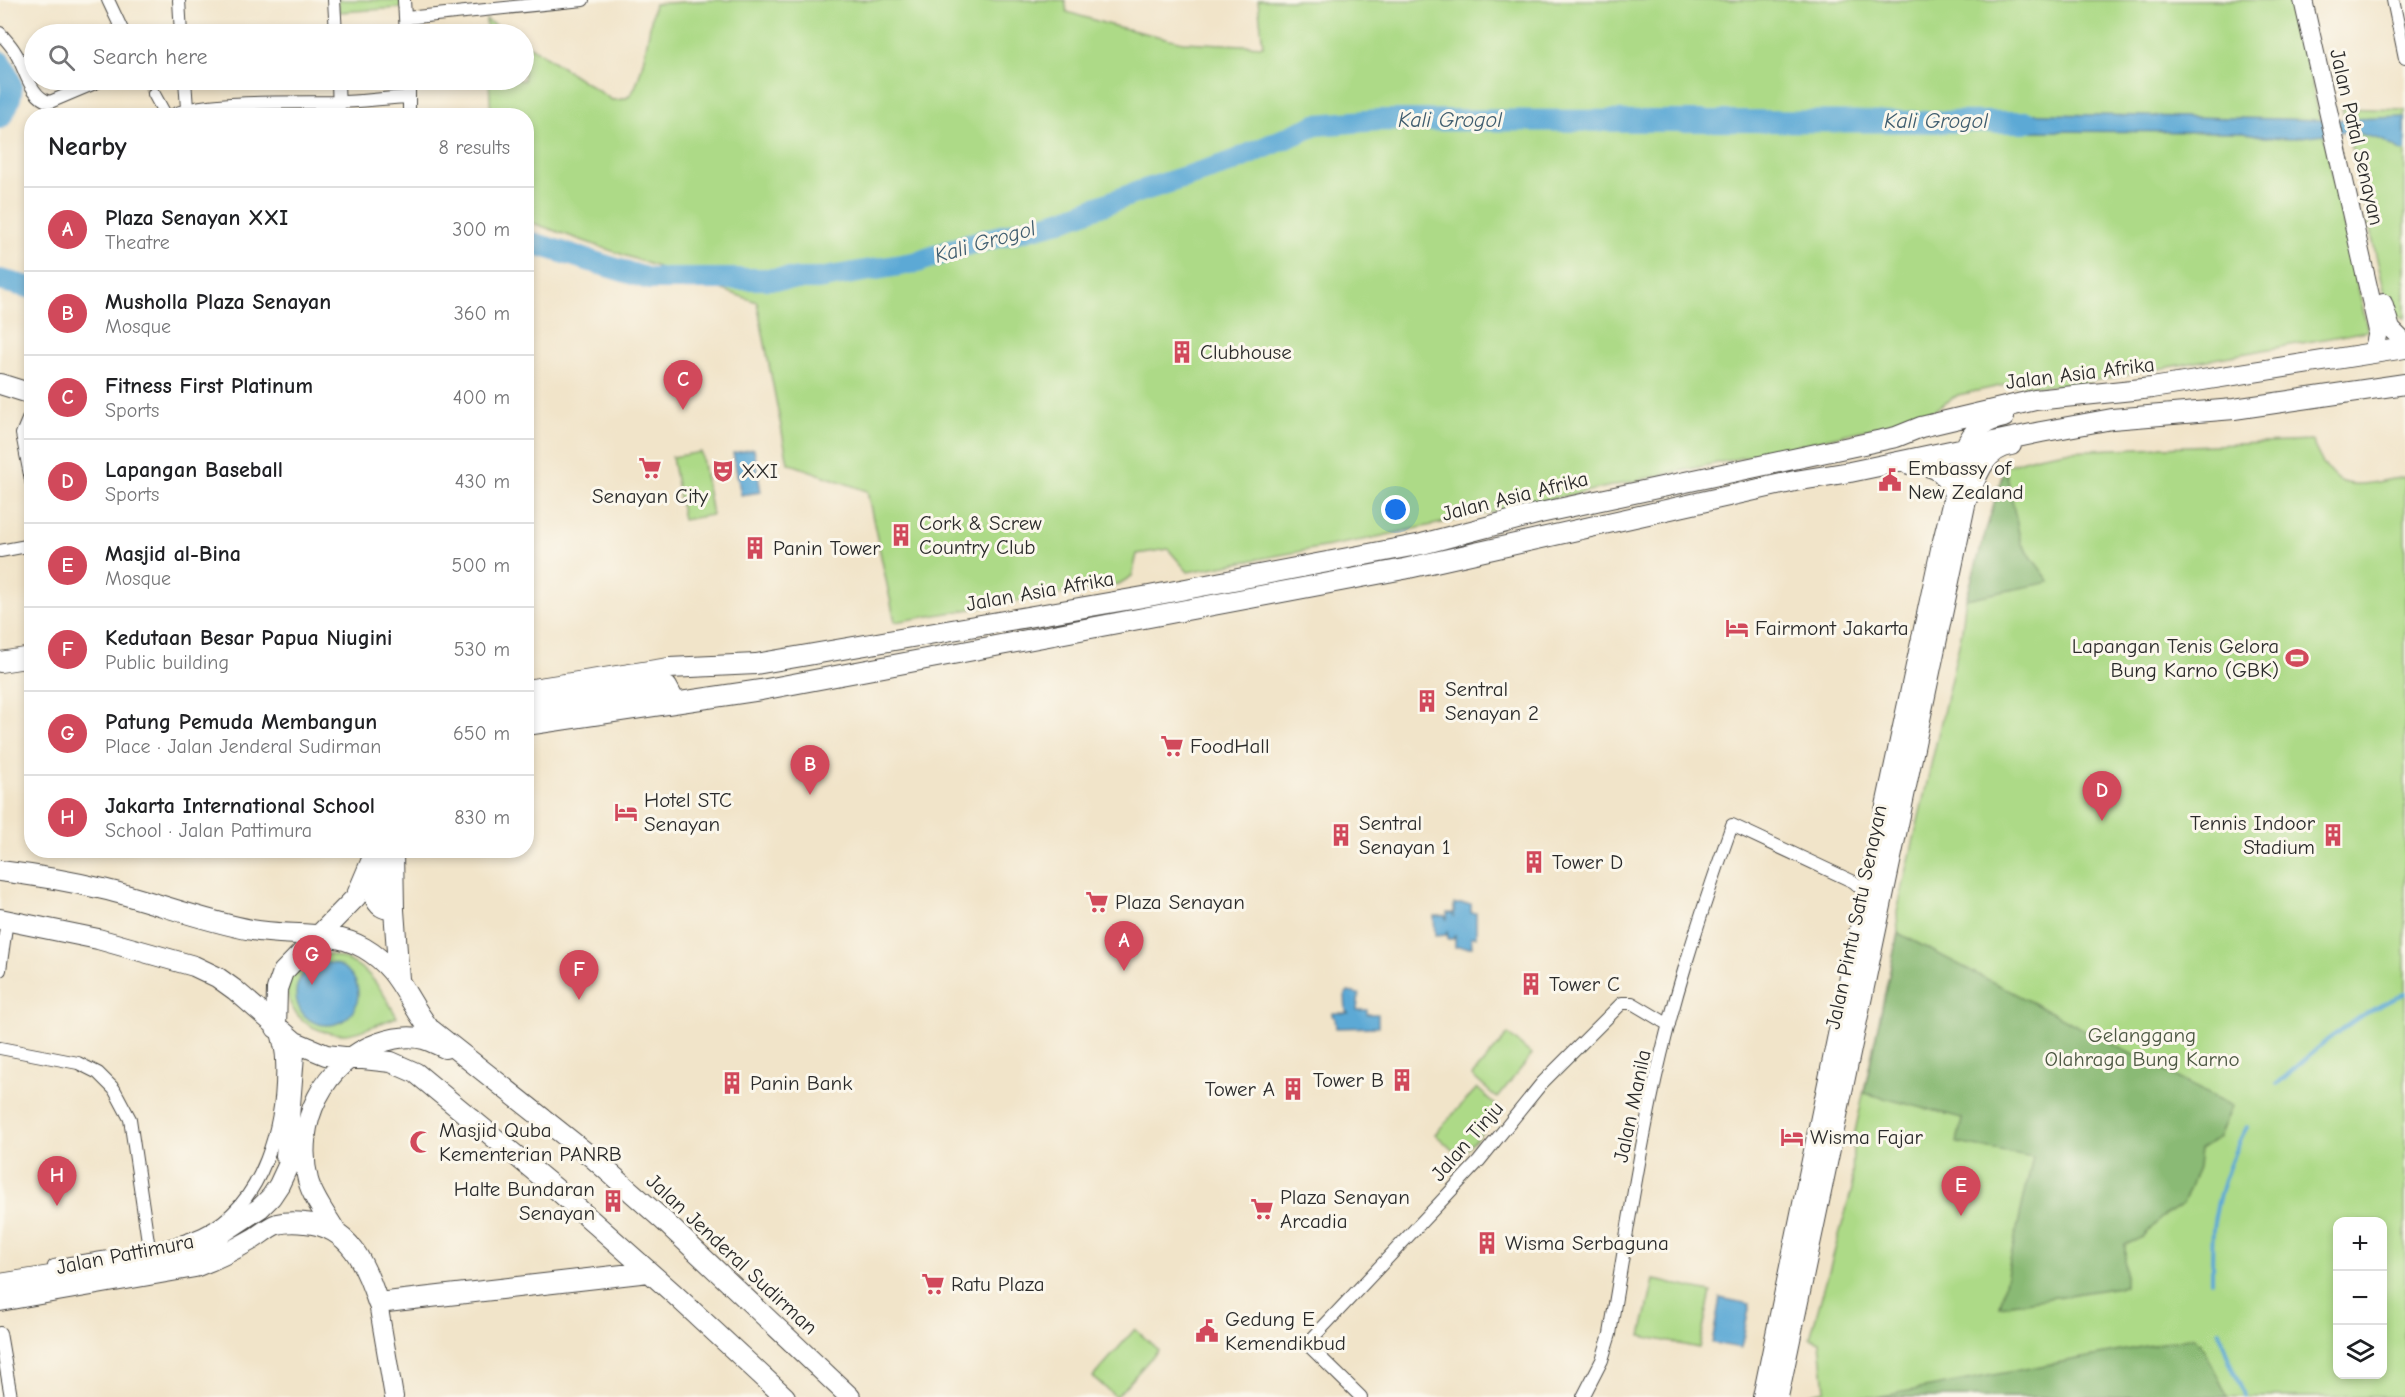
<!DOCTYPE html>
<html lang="en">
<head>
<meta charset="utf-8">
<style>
	body { margin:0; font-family:"Comic Neue",sans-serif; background:#f2f2f2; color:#202124 }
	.controls { position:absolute; right:18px; bottom:18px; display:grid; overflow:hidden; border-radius:12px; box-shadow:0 3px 9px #0003 }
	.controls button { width:54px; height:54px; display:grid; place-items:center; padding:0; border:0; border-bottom:2px solid #e0e0e0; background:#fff; color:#202124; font:30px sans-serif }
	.you { position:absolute; left:1396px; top:510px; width:21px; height:21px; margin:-15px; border:4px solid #fff; border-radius:50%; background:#1a73e8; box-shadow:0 0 0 9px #1a73e833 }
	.badge { display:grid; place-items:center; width:39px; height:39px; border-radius:50%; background:#d1495b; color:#fff; font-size:20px; font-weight:700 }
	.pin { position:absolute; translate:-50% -50px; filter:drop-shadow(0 2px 3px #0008) }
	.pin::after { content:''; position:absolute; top:32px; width:21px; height:18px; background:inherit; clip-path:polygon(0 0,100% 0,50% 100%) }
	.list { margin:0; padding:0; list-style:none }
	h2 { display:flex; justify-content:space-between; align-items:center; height:78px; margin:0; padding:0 24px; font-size:26px }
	h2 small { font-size:20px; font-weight:400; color:#757577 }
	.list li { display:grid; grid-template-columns:39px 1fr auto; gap:18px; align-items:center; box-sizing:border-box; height:84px; padding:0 24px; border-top:2px solid #e0e0e0 }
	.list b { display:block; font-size:22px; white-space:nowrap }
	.list p { margin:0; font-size:20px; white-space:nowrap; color:#757577 }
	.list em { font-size:20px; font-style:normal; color:#757577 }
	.icon { flex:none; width:33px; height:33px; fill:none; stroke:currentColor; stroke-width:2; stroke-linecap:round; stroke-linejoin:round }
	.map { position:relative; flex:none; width:2405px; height:1397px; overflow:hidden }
	.search { position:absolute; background:#fff; box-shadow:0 3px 9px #0003; left:24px; top:24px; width:510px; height:66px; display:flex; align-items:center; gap:15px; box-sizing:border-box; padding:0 21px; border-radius:33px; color:#757577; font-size:22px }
	.panel { position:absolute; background:#fff; box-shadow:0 3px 9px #0003; left:24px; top:108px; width:510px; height:750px; border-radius:24px }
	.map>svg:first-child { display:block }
</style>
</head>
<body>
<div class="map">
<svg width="2405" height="1397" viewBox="0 0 2405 1397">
	<rect width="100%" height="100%" fill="#fbf7ec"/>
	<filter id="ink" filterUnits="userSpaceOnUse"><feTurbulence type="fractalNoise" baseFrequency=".0167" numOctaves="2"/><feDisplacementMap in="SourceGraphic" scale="12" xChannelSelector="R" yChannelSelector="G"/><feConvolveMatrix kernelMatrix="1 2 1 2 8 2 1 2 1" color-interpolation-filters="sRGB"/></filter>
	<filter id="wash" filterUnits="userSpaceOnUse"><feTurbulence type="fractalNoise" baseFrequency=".008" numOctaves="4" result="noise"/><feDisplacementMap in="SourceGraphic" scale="24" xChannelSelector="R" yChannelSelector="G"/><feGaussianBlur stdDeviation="1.35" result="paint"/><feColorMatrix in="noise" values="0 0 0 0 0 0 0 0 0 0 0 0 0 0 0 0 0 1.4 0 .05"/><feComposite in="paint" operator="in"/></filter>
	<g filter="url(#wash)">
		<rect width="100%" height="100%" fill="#f1e4c9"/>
		<path fill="#adda87" stroke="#6c8259" stroke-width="1.5" fill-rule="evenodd" d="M 338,0 L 400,0 L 401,8 L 339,12 Z
			M 712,0 L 1065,0 L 1067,12 L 1110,25 L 1183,42 L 1263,46 L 1258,0 L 2293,0 L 2368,331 L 2064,386 L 2005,385 L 1958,395 L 1925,416 L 1791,447 L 1368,539 L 1188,572 L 1168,549 L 1137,554 L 1132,576 L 1119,584 L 895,622 L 867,491 L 788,463 L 757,302 L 527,221 L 526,116 L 491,115 L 489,80 L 524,80 L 524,42 L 612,100 C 618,100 626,100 630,95 C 642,84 650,23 654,4 Z
			M 486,20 L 511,34 L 487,34 Z
			M 2342,108 L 2405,110 L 2405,318 L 2390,315 Z
			M 2312,441 C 2336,498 2353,485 2405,477 L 2405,1397 L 1798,1397 L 1825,1390 L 1820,1342 L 1810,1338 L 1852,1189 L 1853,1141 L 1898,933 L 1897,912 L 1962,631 L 1965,603 L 2005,466 L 2037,456 L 2066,451 ZM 2338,1222 L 2382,1222 L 2382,1374 L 2338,1374 Z
			M 701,452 L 712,515 L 683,520 L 672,457 Z
			M 326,954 C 367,961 378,984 397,1017 C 382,1022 359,1034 344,1034 C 280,1035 264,957 326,954 Z
			M 1508,1034 L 1532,1055 L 1497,1098 L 1472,1076 Z
			M 1477,1088 L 1502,1111 L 1460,1157 L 1435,1134 Z
			M 1654,1280 L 1711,1292 L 1699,1348 L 1641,1336 Z
			M 1135,1329 L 1158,1350 L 1116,1397 L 1093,1377 Z"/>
		<path fill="#8aba74" stroke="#5a7250" stroke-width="1.5" d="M 2005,466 L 2021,543 L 2050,582 L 1966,599 Z
			M 1898,933 L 2232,1106 L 2219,1137 L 2200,1149 L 2198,1167 L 2183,1204 L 2161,1218 L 2143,1237 L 2125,1245 L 2125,1286 L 2000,1306 L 2033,1157 L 1957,1143 L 1962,1118 L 1864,1093 Z
			M 2194,1337 C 2207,1349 2218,1380 2228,1397 L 1877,1397 Z"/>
		<path fill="#5ca9d5" stroke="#446a80" stroke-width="1.5" d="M 1998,113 L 2324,120 L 2405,117 L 2405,151 L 2402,152 L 2382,140 L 2350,131 L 2292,138 L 2264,137 L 2244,132 L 1997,131 Z
			M 754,449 L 761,492 L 741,495 L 733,453 Z
			M 1454,904 L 1471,904 L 1471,913 L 1476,913 L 1476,937 L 1471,937 L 1472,947 L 1455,947 L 1455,934 L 1453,939 L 1448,939 L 1447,931 L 1446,935 L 1435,936 L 1434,916 L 1445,916 L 1447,920 L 1447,913 L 1453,913 L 1454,917 Z
			M296 994a31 31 0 1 1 62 0a31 31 0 1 1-62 0Z
			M 1348,992 L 1359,994 L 1357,1010 L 1367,1010 L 1367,1014 L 1378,1014 L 1378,1027 L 1336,1028 L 1335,1017 L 1333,1016 L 1333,1013 L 1348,1013 L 1346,1011 L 1345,994 Z
			M 1720,1298 L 1750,1304 L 1741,1348 L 1712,1343 Z"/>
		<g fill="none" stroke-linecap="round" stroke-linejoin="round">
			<path stroke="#5ca9d5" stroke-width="4" d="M 2277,1084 L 2327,1040 L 2362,1015 L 2405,993
				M 2212,1281 C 2212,1264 2212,1246 2213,1229 C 2217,1194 2231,1158 2247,1127
				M 2219,1331 L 2230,1363 L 2246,1397"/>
			<path stroke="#5ca9d5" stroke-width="22" d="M 0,62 C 15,84 15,95 0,118
				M 526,241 L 649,279 L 818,279 L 918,262 L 966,245 L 1060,221 L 1138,192 L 1229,163 L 1316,125 L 1379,120 L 2027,122
				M 0,280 L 32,288"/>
		</g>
	</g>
	<g filter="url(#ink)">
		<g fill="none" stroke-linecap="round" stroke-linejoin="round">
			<path stroke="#c9bfa9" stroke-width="12" stroke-dasharray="12 6" stroke-linecap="butt" d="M 146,80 L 154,94"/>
			<g stroke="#494743" stroke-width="14">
				<path id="street" d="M 108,0 L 124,34
					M 179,0 L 181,34
					M 334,0 L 336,34
					M 404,0 L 406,34
					M 2393,0 L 2405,58
					M 406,18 L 583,0
					M 0,33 C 5,39 11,45 15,52 C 25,67 30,98 50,102 L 102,80
					M 185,80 L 187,108
					M 338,80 L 339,116
					M 409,80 L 409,116
					M 154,94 L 166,116
					M 172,116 C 195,99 302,103 336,102 C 360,102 385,98 409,97
					M 32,410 L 22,434 L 32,485
					M 0,551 L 32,545
					M 0,970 L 7,920
					M 0,1048 L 78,1063 L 98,1073 L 114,1089 L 130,1119 L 150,1255
					M 54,1266 C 103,1256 157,1254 202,1234 C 264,1206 285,1122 282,1059 C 282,1049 278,1038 276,1028
					M 0,1333 L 11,1397
					M 1361,1397 L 1307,1344 L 1479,1161 L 1542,1083 L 1622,1003 L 1632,1003 L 1669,1025
					M 1583,1397 L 1602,1360 L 1610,1334 C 1623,1256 1635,1178 1651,1100 C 1670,1007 1700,915 1732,825 L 1854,882 L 1869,896"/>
			</g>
			<g stroke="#494743" stroke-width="20">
				<path id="secondary" d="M 2303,0 L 2378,331 L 2375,345 L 2370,353
					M 2383,303 L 2391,329 L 2405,343
					M 378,1303 L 394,1397
					M 1762,1397 L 1866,895 L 1940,549 L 1965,448
					M 1779,1397 L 1975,462 L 1976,446"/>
			</g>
			<g stroke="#494743" stroke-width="22">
				<path id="primary" d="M 0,384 L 32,394
					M 1965,448 C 1973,429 1985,421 2004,417
					M 1909,464 C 1934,465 1945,469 1954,494
					M 1968,497 C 1977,475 1985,449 2011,445
					M 0,662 L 32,657
					M 526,690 L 669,668 L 756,664 L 1149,596 L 1422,544 L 1540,513 L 1896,437 L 1921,427 L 2035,400 L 2152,388 L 2405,348
					M 526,709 L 661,685 L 667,687 L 675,702
					M 526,725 L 761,690 L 1404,569 L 1795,481 L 1850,472 L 2041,432 L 2112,419 L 2234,409 L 2405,384
					M 393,850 L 394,910 L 399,979
					M 375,862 L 376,900 C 380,908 386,909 394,910
					M 0,871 C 34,875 69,881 103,889 C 153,901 202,921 252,930 C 288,937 331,929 364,948 C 400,969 405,997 429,1028 L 594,1159 L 663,1220 L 850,1397
					M 0,919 L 98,939 L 194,966 L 217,977 L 235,990 L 295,1042 L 326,1055 L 391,1062 L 416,1073 L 555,1188 L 673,1293 L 785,1397
					M 276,1028 L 277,989 L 283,972 L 356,897 L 376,850
					M 286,1156 L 295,1042
					M 336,1232 C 327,1216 313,1199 308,1180 C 294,1124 323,1062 379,1043 C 393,1038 409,1035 424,1039 C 431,1041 438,1045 445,1048
					M 0,1284 L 151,1260 L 187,1250 L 213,1239 L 260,1208 L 271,1197 L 279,1185 L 307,1125
					M 0,1301 L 195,1267 C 216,1259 234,1250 253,1239 C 261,1234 269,1227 277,1224 C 285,1222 297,1222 305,1223 C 350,1226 366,1266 378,1303 L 649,1272"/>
			</g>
			<use href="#street" stroke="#fff" stroke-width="12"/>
			<use href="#secondary" stroke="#fff" stroke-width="18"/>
			<use href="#primary" stroke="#fff" stroke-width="20"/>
		</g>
	</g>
	<defs>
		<g id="building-bare" transform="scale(1.8)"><path d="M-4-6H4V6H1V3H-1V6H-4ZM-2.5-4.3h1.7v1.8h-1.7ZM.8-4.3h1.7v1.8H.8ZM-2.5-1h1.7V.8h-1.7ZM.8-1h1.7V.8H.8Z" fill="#d1495b" stroke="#fbf7ec" stroke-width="2.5" paint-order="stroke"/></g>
		<g id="supermarket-bare" transform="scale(1.8)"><path d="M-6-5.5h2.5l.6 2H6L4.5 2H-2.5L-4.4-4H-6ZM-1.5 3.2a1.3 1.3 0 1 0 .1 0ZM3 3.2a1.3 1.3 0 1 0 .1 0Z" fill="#d1495b" stroke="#fbf7ec" stroke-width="2.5" paint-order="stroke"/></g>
		<g id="theatre-bare" transform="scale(1.8)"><path d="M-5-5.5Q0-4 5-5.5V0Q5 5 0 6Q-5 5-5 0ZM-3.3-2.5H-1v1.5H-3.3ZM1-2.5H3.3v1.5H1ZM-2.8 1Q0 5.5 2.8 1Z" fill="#d1495b" stroke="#fbf7ec" stroke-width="2.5" paint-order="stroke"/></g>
		<g id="civic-bare" transform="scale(1.8)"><path d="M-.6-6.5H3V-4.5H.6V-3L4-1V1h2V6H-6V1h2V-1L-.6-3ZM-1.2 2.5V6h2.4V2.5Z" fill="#d1495b" stroke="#fbf7ec" stroke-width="2.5" paint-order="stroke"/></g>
		<g id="hotel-bare" transform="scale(1.8)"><path d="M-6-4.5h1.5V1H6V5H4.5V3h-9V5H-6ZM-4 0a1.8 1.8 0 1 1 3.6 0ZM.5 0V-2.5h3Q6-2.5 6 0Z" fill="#d1495b" stroke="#fbf7ec" stroke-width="2.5" paint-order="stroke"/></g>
		<g id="stadium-bare" transform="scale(1.8)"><path d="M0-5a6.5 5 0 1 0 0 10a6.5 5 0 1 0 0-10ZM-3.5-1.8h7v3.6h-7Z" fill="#d1495b" stroke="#fbf7ec" stroke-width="2.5" paint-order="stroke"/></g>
		<g id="mosque-bare" transform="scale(1.8)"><path d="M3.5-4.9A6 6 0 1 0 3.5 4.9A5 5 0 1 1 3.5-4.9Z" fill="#d1495b" stroke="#fbf7ec" stroke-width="2.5" paint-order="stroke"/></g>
	</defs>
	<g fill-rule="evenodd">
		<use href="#building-bare" x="1182" y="352"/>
		<use href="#supermarket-bare" x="650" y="468"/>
		<use href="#theatre-bare" x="723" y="471"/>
		<use href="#civic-bare" x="1890" y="480"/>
		<use href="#building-bare" x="901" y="535"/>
		<use href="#building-bare" x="755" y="548"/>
		<use href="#hotel-bare" x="1737" y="628"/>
		<use href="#stadium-bare" x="2297" y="658"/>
		<use href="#building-bare" x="1427" y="701"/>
		<use href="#supermarket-bare" x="1172" y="746"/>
		<use href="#hotel-bare" x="626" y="812"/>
		<use href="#building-bare" x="1341" y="835"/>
		<use href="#building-bare" x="2333" y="835"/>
		<use href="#building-bare" x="1534" y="862"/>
		<use href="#supermarket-bare" x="1097" y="902"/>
		<use href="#building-bare" x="1531" y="984"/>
		<use href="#building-bare" x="1402" y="1080"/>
		<use href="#building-bare" x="732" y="1083"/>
		<use href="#building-bare" x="1293" y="1089"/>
		<use href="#hotel-bare" x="1792" y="1137"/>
		<use href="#mosque-bare" x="421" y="1142"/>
		<use href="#building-bare" x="613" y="1201"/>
		<use href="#supermarket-bare" x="1262" y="1209"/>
		<use href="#building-bare" x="1487" y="1243"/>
		<use href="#supermarket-bare" x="933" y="1284"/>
		<use href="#civic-bare" x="1207" y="1331"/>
	</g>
	<g text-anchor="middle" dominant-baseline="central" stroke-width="6" stroke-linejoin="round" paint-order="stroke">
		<g font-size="21" fill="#2b2b2b" stroke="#fbf7ec">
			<text transform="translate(2357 137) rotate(77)">Jalan Patal Senayan</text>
			<text transform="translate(2080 373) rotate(-7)">Jalan Asia Afrika</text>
			<text transform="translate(1515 496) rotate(-14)">Jalan Asia Afrika</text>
			<text transform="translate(1040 591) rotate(-10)">Jalan Asia Afrika</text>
			<text transform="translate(1856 917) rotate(-78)">Jalan Pintu Satu Senayan</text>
			<text transform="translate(1632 1106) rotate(-78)">Jalan Manila</text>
			<text transform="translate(1467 1141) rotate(-49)">Jalan Tinju</text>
			<text transform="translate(125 1254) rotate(-11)">Jalan Pattimura</text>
			<text transform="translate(732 1254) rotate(43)">Jalan Jenderal Sudirman</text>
		</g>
		<g font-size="21" fill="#2b2b2b" stroke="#fbf7ec" text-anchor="start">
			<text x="1200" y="352">Clubhouse</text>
			<text x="1908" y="468">Embassy of<tspan x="1908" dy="24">New Zealand</tspan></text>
			<text x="741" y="471">XXI</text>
			<text x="650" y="496" text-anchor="middle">Senayan City</text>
			<text x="919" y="523">Cork &amp; Screw<tspan x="919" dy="24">Country Club</tspan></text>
			<text x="773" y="548">Panin Tower</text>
			<text x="1755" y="628">Fairmont Jakarta</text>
			<text x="2279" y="646" text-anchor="end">Lapangan Tenis Gelora<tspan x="2279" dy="24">Bung Karno (GBK)</tspan></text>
			<text x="1445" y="689">Sentral<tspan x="1445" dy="24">Senayan 2</tspan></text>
			<text x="1190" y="746">FoodHall</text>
			<text x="644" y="800">Hotel STC<tspan x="644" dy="24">Senayan</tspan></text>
			<text x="1359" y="823">Sentral<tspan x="1359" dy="24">Senayan 1</tspan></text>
			<text x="2315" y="823" text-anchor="end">Tennis Indoor<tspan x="2315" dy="24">Stadium</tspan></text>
			<text x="1552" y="862">Tower D</text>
			<text x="1115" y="902">Plaza Senayan</text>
			<text x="1549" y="984">Tower C</text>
			<text x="1384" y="1080" text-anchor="end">Tower B</text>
			<text x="750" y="1083">Panin Bank</text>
			<text x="1275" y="1089" text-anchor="end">Tower A</text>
			<text x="439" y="1130">Masjid Quba<tspan x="439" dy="24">Kementerian PANRB</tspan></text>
			<text x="1810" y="1137">Wisma Fajar</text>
			<text x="595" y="1189" text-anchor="end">Halte Bundaran<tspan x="595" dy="24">Senayan</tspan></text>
			<text x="1280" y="1197">Plaza Senayan<tspan x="1280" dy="24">Arcadia</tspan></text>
			<text x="1505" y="1243">Wisma Serbaguna</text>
			<text x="951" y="1284">Ratu Plaza</text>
			<text x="1225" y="1319">Gedung E<tspan x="1225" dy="24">Kemendikbud</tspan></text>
		</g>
		<g font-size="21" fill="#4c5742" stroke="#fbf7ec">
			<text x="2142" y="1035">Gelanggang<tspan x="2142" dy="24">Olahraga Bung Karno</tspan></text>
		</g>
		<g font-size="22" font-style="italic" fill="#3f5d6f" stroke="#fbf7ec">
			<text x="1450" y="120">Kali Grogol</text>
			<text x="1936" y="121">Kali Grogol</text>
			<text transform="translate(985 242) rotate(-16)">Kali Grogol</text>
		</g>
	</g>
</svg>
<div class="controls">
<button>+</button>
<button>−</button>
<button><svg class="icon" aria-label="layers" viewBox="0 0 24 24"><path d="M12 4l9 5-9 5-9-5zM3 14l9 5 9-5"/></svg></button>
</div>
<div class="you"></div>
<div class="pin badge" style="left:1124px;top:971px">A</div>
<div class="pin badge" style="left:810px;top:795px">B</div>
<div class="pin badge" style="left:683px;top:410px">C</div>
<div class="pin badge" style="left:2102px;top:821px">D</div>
<div class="pin badge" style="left:1961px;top:1216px">E</div>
<div class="pin badge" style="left:579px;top:1000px">F</div>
<div class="pin badge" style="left:312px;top:985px">G</div>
<div class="pin badge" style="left:57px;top:1206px">H</div>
<div class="search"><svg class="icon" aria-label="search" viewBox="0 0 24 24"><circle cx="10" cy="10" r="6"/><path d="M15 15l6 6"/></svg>Search here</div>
<section class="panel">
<h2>Nearby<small>8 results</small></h2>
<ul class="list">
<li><span class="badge">A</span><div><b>Plaza Senayan XXI</b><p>Theatre</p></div><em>300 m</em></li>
<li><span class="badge">B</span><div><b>Musholla Plaza Senayan</b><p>Mosque</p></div><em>360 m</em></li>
<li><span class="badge">C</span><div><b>Fitness First Platinum</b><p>Sports</p></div><em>400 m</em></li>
<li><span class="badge">D</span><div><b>Lapangan Baseball</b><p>Sports</p></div><em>430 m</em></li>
<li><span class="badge">E</span><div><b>Masjid al-Bina</b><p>Mosque</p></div><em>500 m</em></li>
<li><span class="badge">F</span><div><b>Kedutaan Besar Papua Niugini</b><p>Public building</p></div><em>530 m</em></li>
<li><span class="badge">G</span><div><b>Patung Pemuda Membangun</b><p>Place · Jalan Jenderal Sudirman</p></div><em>650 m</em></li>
<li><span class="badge">H</span><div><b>Jakarta International School</b><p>School · Jalan Pattimura</p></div><em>830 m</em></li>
</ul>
</section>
</div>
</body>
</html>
